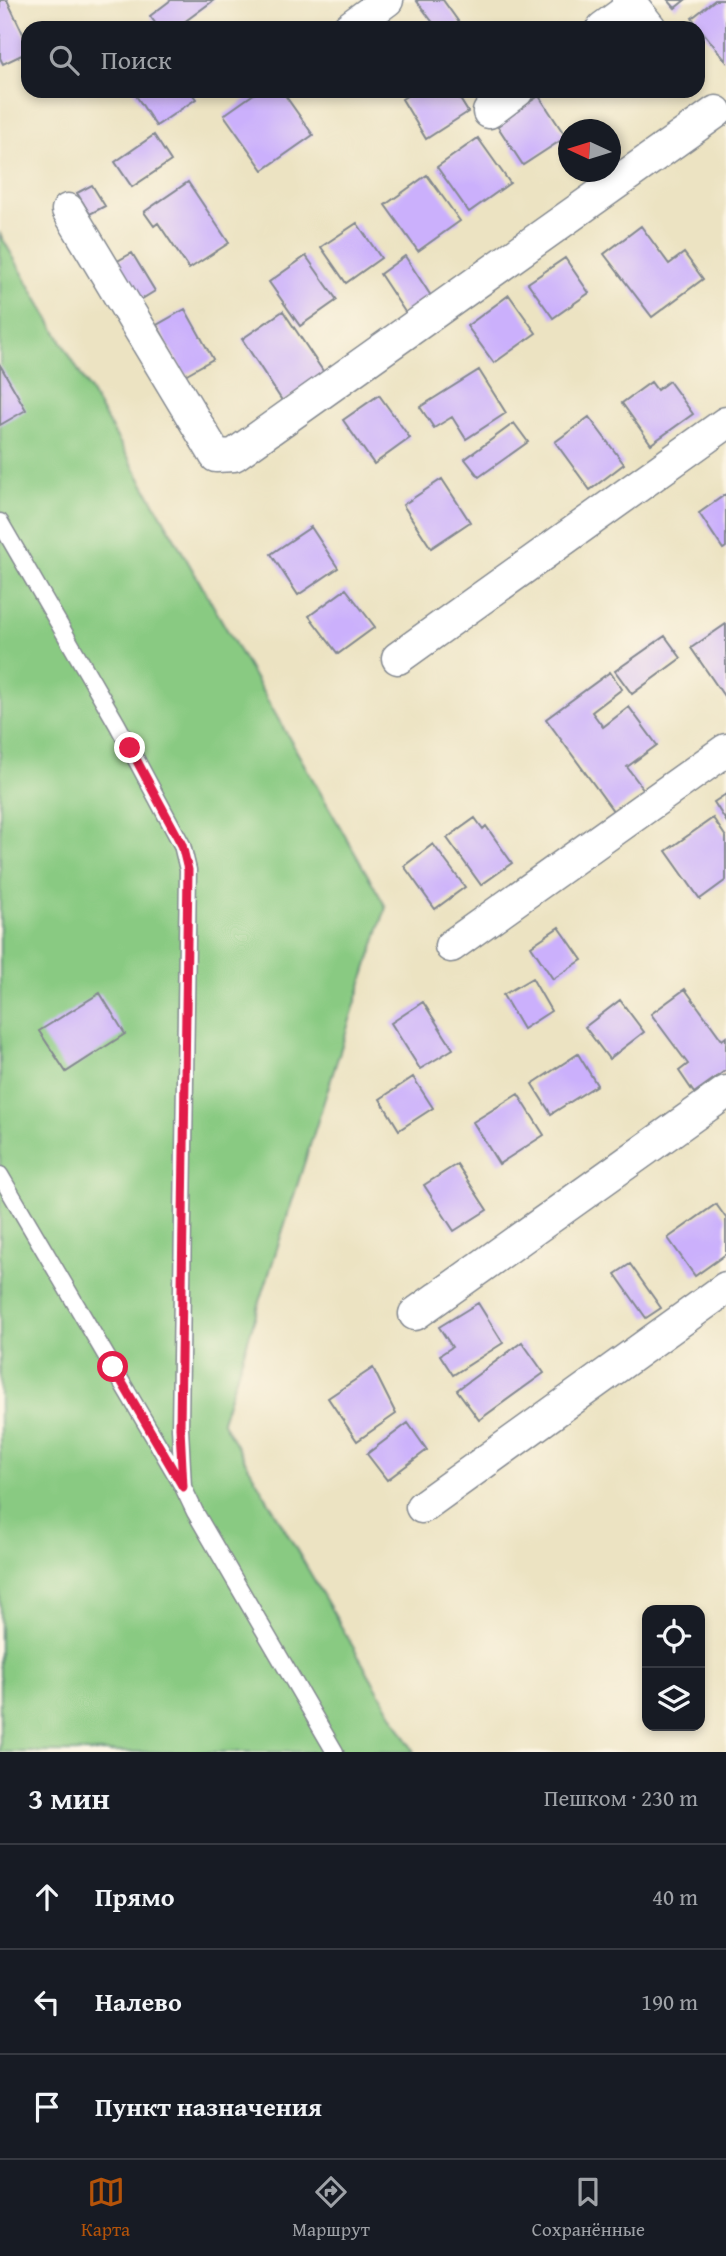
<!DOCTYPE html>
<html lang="ru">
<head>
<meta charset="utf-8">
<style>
	body { margin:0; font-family:"Gentium Book Plus",serif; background:#20242c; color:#f1f3f6 }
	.controls { position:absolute; right:21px; bottom:21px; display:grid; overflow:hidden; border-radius:14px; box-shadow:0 4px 10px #0003 }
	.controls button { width:63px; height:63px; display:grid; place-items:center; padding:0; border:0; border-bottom:2px solid #363941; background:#171b24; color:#f1f3f6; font:35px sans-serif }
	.compass { position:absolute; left:558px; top:119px; width:63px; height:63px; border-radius:50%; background:#171b24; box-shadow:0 4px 10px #0003; rotate:274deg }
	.stop { position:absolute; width:21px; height:21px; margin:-16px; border:5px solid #e11d48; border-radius:50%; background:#fff }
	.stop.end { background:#e11d48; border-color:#fff; box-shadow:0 2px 7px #0008 }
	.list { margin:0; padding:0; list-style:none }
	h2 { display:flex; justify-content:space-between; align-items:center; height:91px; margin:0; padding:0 28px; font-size:30px }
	h2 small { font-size:23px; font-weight:400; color:#9ea1a6 }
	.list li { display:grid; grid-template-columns:46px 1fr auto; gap:21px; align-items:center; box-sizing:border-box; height:105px; padding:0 28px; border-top:2px solid #363941 }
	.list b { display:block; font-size:26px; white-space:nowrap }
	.list em { font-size:23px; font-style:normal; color:#9ea1a6 }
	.icon { flex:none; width:38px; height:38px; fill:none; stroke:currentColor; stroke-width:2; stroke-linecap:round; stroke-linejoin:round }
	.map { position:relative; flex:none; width:726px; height:1752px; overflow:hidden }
	.search { position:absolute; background:#171b24; box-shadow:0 4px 10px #0003; left:21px; right:21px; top:21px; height:77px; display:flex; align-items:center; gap:18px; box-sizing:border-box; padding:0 24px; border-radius:21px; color:#9ea1a6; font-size:26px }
	.sheet { height:406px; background:#171b24 }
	nav { display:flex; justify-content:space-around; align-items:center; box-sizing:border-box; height:98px; border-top:2px solid #363941; background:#171b24; font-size:19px; color:#9ea1a6 }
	nav a { display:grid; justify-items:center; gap:4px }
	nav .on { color:#b45309 }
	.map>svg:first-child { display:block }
</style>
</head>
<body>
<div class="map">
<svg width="726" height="1752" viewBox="0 0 726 1752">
	<rect width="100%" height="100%" fill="#fcf5e5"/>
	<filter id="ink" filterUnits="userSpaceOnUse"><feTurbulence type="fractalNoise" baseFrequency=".0143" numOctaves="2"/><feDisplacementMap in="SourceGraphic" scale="14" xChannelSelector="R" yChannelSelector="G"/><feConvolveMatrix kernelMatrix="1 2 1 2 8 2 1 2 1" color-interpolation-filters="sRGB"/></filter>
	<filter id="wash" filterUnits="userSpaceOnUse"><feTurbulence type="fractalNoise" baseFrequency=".00686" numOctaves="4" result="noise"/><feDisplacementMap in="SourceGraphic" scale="28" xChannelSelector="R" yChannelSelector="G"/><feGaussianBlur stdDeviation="1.57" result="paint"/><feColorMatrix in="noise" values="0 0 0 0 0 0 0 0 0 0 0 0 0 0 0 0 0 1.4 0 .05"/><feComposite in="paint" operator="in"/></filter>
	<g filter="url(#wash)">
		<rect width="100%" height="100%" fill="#ece3c2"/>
		<path fill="#89ca82" stroke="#527c70" stroke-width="2" d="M 0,234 L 386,907 L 222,1421 L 414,1752 L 0,1752 Z"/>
		<g id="blocks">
			<path fill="#cbb0fc" d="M 0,0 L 7,0 L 28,44 L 28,52 L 3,64 L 0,58 Z
				M 171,0 L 214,0 L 176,28 L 159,28 L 150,16 Z
				M 416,0 L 443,0 L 463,28 L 437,28 Z
				M 668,0 L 685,0 L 675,8 Z
				M 715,0 L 726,0 L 726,61 L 692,18 Z
				M 133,91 L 190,91 L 196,99 L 156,126 Z
				M 258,91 L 282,91 L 313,135 L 263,170 L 224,115 Z
				M 415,91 L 455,91 L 468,112 L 426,139 L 402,99 Z
				M 539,96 L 566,137 L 523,165 L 496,124 Z
				M 154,135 L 171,161 L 132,187 L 115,162 Z
				M 478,138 L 510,183 L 469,212 L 437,167 Z
				M 427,175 L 460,221 L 418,251 L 385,205 Z
				M 188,182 L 229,243 L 189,269 L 158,223 L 154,226 L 144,212 Z
				M 92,185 L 105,206 L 90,214 L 77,193 Z
				M 357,223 L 381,258 L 346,283 L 321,247 Z
				M 641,226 L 669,264 L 684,253 L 703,279 L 652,317 L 604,254 Z
				M 132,253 L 155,291 L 137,302 L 114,263 Z
				M 306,256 L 337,300 L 300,326 L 269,282 Z
				M 405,256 L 433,299 L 407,315 L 380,274 Z
				M 565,258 L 589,293 L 553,318 L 528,283 Z
				M 509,295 L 536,333 L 494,363 L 467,326 Z
				M 185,309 L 213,359 L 185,375 L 157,325 Z
				M 283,311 L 325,374 L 283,402 L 242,339 Z
				M 0,365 L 26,410 L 0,425 Z
				M 479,370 L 506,413 L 466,439 L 452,417 L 434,428 L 420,407 Z
				M 669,381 L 693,414 L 651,444 L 622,403 L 651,382 L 657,390 Z
				M 379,395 L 410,438 L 374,464 L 343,420 Z
				M 589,417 L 624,464 L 590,490 L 555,442 Z
				M 514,423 L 528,442 L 479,477 L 465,459 Z
				M 442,479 L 470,522 L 431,548 L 403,505 Z
				M 726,494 L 726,547 L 723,549 L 699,513 Z
				M 311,527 L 338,568 L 298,595 L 271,554 Z
				M 346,589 L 375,627 L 338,654 L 309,616 Z
				M 726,624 L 726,699 L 691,648 Z
				M 665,636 L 681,658 L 632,694 L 615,671 Z
				M 610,672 L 622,689 L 592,712 L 603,727 L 629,707 L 657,745 L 627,767 L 644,790 L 614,812 L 546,719 Z
				M 726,794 L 726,821 L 714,802 Z
				M 475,818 L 483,829 L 486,826 L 512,863 L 481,885 L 447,838 Z
				M 713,818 L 726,837 L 726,880 L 700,899 L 666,851 Z
				M 433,844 L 465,887 L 435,909 L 404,866 Z
				M 559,927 L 582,960 L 553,979 L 531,946 Z
				M 532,978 L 551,1011 L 523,1029 L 503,995 Z
				M 685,989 L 722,1040 L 726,1037 L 726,1070 L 694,1093 L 679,1071 L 688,1064 L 651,1014 Z
				M 100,993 L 125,1034 L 66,1072 L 39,1031 Z
				M 620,1000 L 644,1032 L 609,1059 L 585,1027 Z
				M 423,1002 L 453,1049 L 420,1069 L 391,1023 Z
				M 578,1054 L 597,1085 L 551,1114 L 532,1084 Z
				M 413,1077 L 433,1108 L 399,1130 L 380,1099 Z
				M 518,1094 L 544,1135 L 499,1164 L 473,1122 Z
				M 457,1164 L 487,1210 L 454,1231 L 424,1185 Z
				M 716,1204 L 726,1218 L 726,1254 L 695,1276 L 668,1238 Z
				M 630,1264 L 661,1308 L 646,1318 L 615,1274 Z
				M 478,1303 L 503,1343 L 453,1375 L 440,1355 L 452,1347 L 439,1327 Z
				M 522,1342 L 544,1373 L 479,1420 L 457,1390 Z
				M 373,1368 L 396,1414 L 357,1441 L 328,1398 Z
				M 408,1423 L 427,1450 L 387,1480 L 367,1454 Z"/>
		</g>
	</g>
	<g filter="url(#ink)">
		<use href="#blocks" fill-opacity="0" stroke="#848990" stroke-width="2"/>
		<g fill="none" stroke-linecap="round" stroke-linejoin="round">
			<g stroke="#848990" stroke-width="19">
				<path id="service" d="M 0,522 L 117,724 L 182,845 L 188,870 L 180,1428 L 183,1487 L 195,1512 L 335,1752
					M 0,1175 L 182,1485"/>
			</g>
			<g stroke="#848990" stroke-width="35">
				<path id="minor" d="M 628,0 L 650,28
					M 349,28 L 387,0
					M 603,28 L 633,6
					M 489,112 L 517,91
					M 68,210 L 216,456 L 234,455 L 716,112
					M 398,658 L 726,423
					M 451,946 L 726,750
					M 415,1314 L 726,1092
					M 422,1507 L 726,1288"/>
			</g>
			<use href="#service" stroke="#fff" stroke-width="16"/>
			<use href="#minor" stroke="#fff" stroke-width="32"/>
		</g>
	</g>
	<g fill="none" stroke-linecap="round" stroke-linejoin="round" filter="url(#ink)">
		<path stroke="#e11d48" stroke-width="9" d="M 113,1367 L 183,1487 L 180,1428 L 188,870 L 182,845 L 130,748"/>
	</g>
</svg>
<div class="controls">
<button><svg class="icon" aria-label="locate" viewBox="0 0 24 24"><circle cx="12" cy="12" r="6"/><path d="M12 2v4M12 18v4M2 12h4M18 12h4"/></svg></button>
<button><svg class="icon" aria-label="layers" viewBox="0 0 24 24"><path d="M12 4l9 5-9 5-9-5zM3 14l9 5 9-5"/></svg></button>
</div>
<svg class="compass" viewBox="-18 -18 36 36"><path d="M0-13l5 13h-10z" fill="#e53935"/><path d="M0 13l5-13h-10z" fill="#9ea1a6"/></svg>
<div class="stop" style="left:113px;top:1367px"></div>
<div class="stop end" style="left:130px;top:748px"></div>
<div class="search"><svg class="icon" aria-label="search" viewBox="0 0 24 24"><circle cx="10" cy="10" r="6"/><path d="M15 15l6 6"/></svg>Поиск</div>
</div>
<section class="sheet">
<h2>3 мин<small>Пешком · 230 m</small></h2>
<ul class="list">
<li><svg class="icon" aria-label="ahead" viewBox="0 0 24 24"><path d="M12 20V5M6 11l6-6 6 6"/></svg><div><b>Прямо</b></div><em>40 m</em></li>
<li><svg class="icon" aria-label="left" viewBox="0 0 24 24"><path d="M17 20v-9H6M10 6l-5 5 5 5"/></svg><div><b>Налево</b></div><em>190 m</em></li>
<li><svg class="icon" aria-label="arrive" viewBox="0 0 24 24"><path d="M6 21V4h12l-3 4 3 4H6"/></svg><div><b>Пункт назначения</b></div></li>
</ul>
</section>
<nav>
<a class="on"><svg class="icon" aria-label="map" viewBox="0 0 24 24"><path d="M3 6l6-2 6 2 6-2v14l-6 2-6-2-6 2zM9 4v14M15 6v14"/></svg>Карта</a>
<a><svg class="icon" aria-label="directions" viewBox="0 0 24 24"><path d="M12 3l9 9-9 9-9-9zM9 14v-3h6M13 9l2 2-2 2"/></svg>Маршрут</a>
<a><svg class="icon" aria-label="saved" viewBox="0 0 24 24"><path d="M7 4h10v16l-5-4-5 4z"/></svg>Сохранённые</a>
</nav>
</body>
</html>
